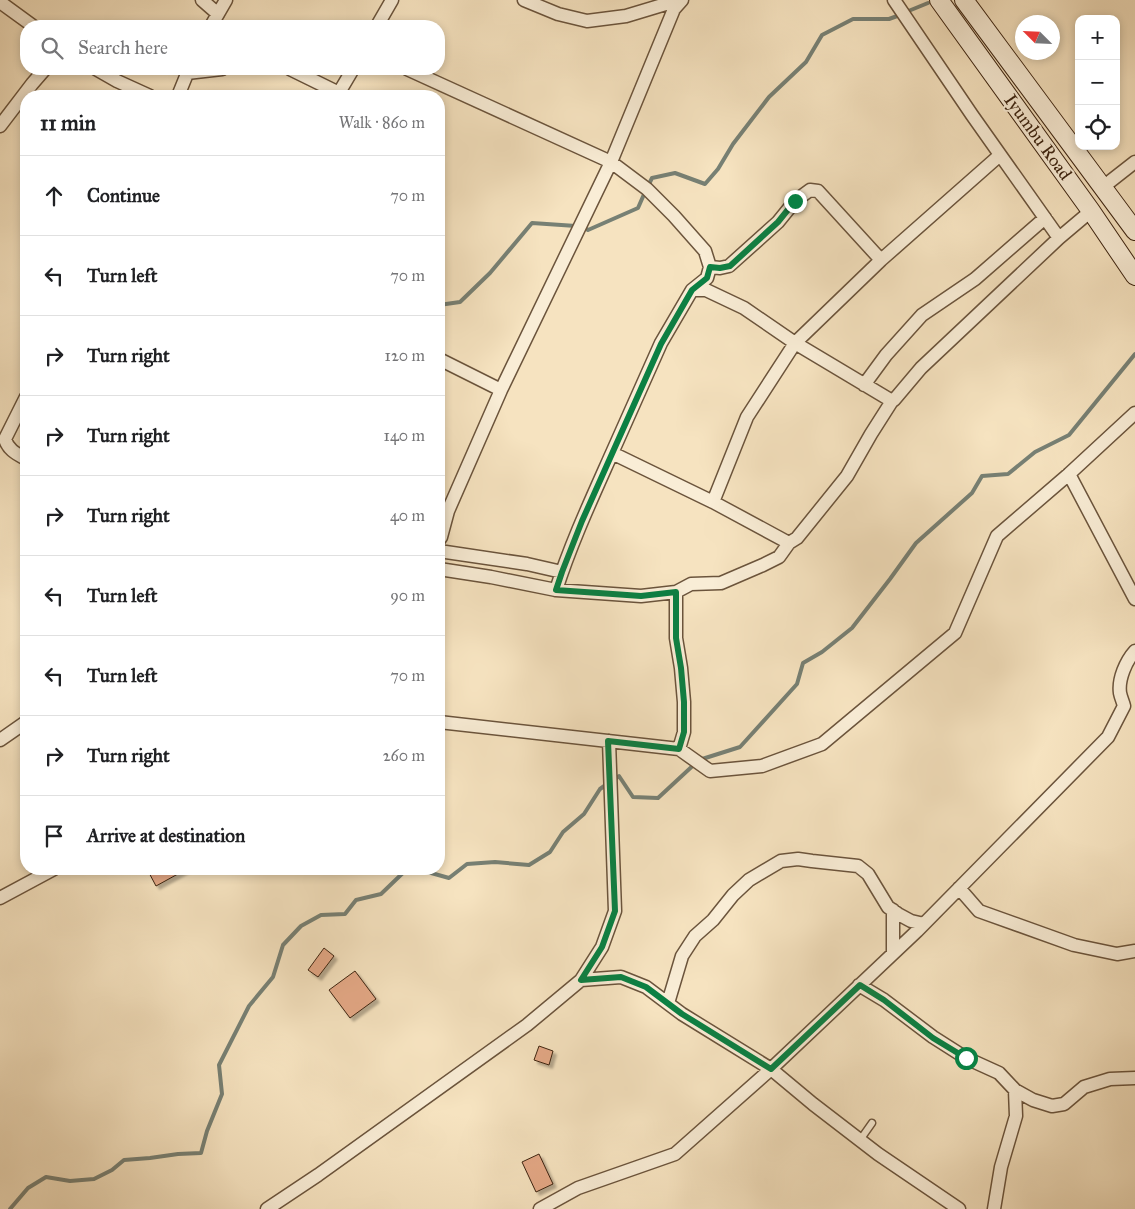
<!DOCTYPE html>
<html lang="en">
<head>
<meta charset="utf-8">
<style>
	body { margin:0; font-family:"IM FELL Great Primer",serif; background:#f6f6f6; color:#202124 }
	.controls { position:absolute; right:15px; top:15px; display:grid; overflow:hidden; border-radius:10px; box-shadow:0 2px 8px #0003 }
	.controls button { width:45px; height:45px; display:grid; place-items:center; padding:0; border:0; border-bottom:1px solid #e0e0e0; background:#fff; color:#202124; font:25px sans-serif }
	.compass { position:absolute; left:1015px; top:15px; width:45px; height:45px; border-radius:50%; background:#fff; box-shadow:0 2px 8px #0003; rotate:294deg }
	.stop { position:absolute; width:15px; height:15px; margin:-11px; border:4px solid #0b8043; border-radius:50%; background:#fff }
	.stop.end { background:#0b8043; border-color:#fff; box-shadow:0 1px 5px #0008 }
	.list { margin:0; padding:0; list-style:none }
	h2 { display:flex; justify-content:space-between; align-items:center; height:65px; margin:0; padding:0 20px; font-size:21px }
	h2 small { font-size:16px; font-weight:400; color:#757577 }
	.list li { display:grid; grid-template-columns:32px 1fr auto; gap:15px; align-items:center; box-sizing:border-box; height:80px; padding:0 20px; border-top:1px solid #e0e0e0 }
	.list b { display:block; font-size:19px; white-space:nowrap }
	.list em { font-size:16px; font-style:normal; color:#757577 }
	.icon { flex:none; width:28px; height:28px; fill:none; stroke:currentColor; stroke-width:2; stroke-linecap:round; stroke-linejoin:round }
	.map { position:relative; flex:none; width:1135px; height:1209px; overflow:hidden }
	.search { position:absolute; background:#fff; box-shadow:0 2px 8px #0003; left:20px; top:20px; width:425px; height:55px; display:flex; align-items:center; gap:12px; box-sizing:border-box; padding:0 18px; border-radius:20px; color:#757577; font-size:19px }
	.panel { position:absolute; background:#fff; box-shadow:0 2px 8px #0003; left:20px; top:90px; width:425px; height:785px; border-radius:20px }
	.map>svg:first-child { display:block }
</style>
</head>
<body>
<div class="map">
<svg width="1135" height="1209" viewBox="0 0 1135 1209">
	<defs>
		<filter id="shadow"><feDropShadow dx="3.5" dy="3.5" stdDeviation="1" flood-color="#0004"/></filter>
	</defs>
	<rect width="100%" height="100%" fill="#f6e3c0"/>
	<filter id="stains"><feTurbulence type="fractalNoise" baseFrequency=".004" numOctaves="4"/><feColorMatrix values="0 0 0 0 .2 0 0 0 0 .09 0 0 0 0 .02 0 0 0 .5 -.17"/></filter>
	<radialGradient id="worn" r=".72"><stop offset=".6" stop-color="#630" stop-opacity="0"/><stop offset="1" stop-color="#630" stop-opacity=".3"/></radialGradient>
	<g fill="none" stroke-linecap="round" stroke-linejoin="round">
		<path stroke="#778074" stroke-width="4" d="M 906,12 L 928,3
			M 648,186 L 652,178 L 675,173 L 705,184 L 718,169 L 733,144 L 769,97 L 806,62 L 822,35 L 853,19 L 889,19 L 900,15
			M 583,227 L 588,230 L 638,208 L 645,192
			M 439,305 L 460,302 L 490,273 L 532,223 L 576,226
			M 613,781 L 619,776 L 633,797 L 658,798 L 699,760 L 740,747 L 797,684 L 803,663 L 822,652 L 852,628 L 890,579 L 916,543 L 972,493 L 982,476 L 1008,474 L 1035,452 L 1069,435 L 1135,354
			M 417,869 L 449,878 L 467,864 L 495,862 L 529,865 L 550,852 L 563,832 L 584,814 L 600,789 L 607,784
			M 10,1209 L 28,1188 L 46,1177 L 70,1181 L 94,1179 L 112,1170 L 124,1160 L 150,1158 L 178,1154 L 201,1153 L 207,1131 L 222,1094 L 219,1065 L 249,1006 L 273,977 L 283,945 L 301,926 L 321,915 L 345,914 L 356,900 L 381,894 L 407,869"/>
	</g>
	<path fill="#e5a987" stroke="#3d2410" filter="url(#shadow)" d="M 147,869 L 187,869 L 156,886 Z
		M 324,948 L 334,956 L 318,977 L 308,970 Z
		M 355,971 L 376,999 L 350,1018 L 329,990 Z
		M 539,1046 L 553,1051 L 549,1065 L 534,1060 Z
		M 539,1154 L 553,1184 L 536,1192 L 522,1162 Z"/>
	<g fill="none" stroke-linecap="round" stroke-linejoin="round">
		<g stroke="#6b543c" stroke-width="9">
			<path id="lane" d="M 860,1140 L 872,1123"/>
		</g>
		<g stroke="#6b543c" stroke-width="15">
			<path id="street" d="M 202,0 L 218,14
				M 524,0 L 558,14 L 587,21 L 626,16 L 679,0
				M 682,0 L 674,9 L 611,162 L 647,189 L 674,216 L 705,251 L 710,267 L 707,278 L 692,290 L 661,343 L 612,453 L 713,502
				M 894,0 L 972,115 L 1059,238
				M 0,2 L 33,26
				M 211,26 L 226,0
				M 377,26 L 392,0
				M 96,69 L 117,81 L 150,96
				M 290,69 L 339,93
				M 407,69 L 611,162 L 501,390 L 448,511 L 441,537 L 439,540
				M 187,73 L 222,69
				M 178,96 L 189,69
				M 337,96 L 353,69
				M 0,126 L 32,84 L 45,69
				M 1103,187 L 1135,162
				M 710,267 L 720,268 L 729,266 L 778,222 L 795,201 L 810,190 L 818,191 L 881,260
				M 692,290 L 706,290 L 744,308 L 795,343 L 892,401
				M 439,359 L 501,390
				M 864,385 L 886,355 L 922,315 L 975,279 L 1045,218
				M 26,397 L 5,439 C 8,450 17,454 26,459
				M 1069,474 L 1135,599
				M 789,543 L 713,502 L 747,417 L 795,343 L 881,260 L 1000,155
				M 439,551 L 527,564 L 562,572
				M 439,569 L 491,577 L 556,590 L 641,596 L 676,592 L 691,584 L 721,583 L 763,565 L 779,557 L 789,543 L 797,538 L 847,476 L 871,434 L 892,401 L 894,400 L 921,368 L 1059,238 L 1091,211
				M 556,590 C 571,543 592,498 612,453
				M 676,592 L 676,638 L 681,668 L 684,702 L 684,732 L 679,749
				M 439,722 L 679,749 L 710,771 L 762,766 L 822,744 L 955,633 L 997,536 L 1069,474 L 1135,413
				M 0,740 L 26,722
				M 959,888 L 979,911 L 1074,945 L 1117,954 L 1135,951
				M 0,898 L 54,869
				M 893,910 L 893,953
				M 581,980 L 621,977 L 646,987 L 682,1014 L 771,1069 L 813,1104 L 878,1154 L 959,1209
				M 859,985 L 884,1000 L 933,1037 L 966,1058 L 999,1073 L 1015,1090 L 1016,1116 L 1001,1167 L 994,1209
				M 668,1003 L 682,956 L 695,936 L 713,920 L 733,895 L 749,880 L 781,861 L 798,859 L 812,861 L 858,866 L 868,874 L 888,907 L 898,914 L 911,921 L 924,924
				M 1015,1090 L 1033,1100 L 1052,1106 L 1064,1104 L 1084,1087 L 1110,1079 L 1135,1078
				M 267,1209 L 318,1175 L 527,1025 L 581,980 L 602,947 L 615,911 L 609,741
				M 540,1209 L 578,1188 L 675,1154 L 771,1069 L 917,931 L 1108,737 L 1124,706 C 1123,702 1121,698 1120,693 C 1118,679 1126,661 1135,651"/>
		</g>
		<g stroke="#3d2410" stroke-width="20">
			<path id="secondary" d="M 939,0 L 1091,211 L 1135,276
				M 964,0 L 1135,231"/>
		</g>
		<use href="#lane" stroke="#f9edd6" stroke-width="6"/>
		<use href="#street" stroke="#f9edd6" stroke-width="12"/>
		<use href="#secondary" stroke="#f9edd6" stroke-width="18"/>
	</g>
	<g fill="none" stroke-linecap="round" stroke-linejoin="round">
		<path stroke="#0b8043" stroke-width="6" d="M 795,201 L 778,222 L 730,266 L 720,268 L 710,267 L 707,278 L 692,290 L 661,344 L 582,521 L 562,572 L 556,590 L 641,596 L 676,592 L 676,638 L 681,668 L 684,702 L 684,732 L 679,749 L 608,741 L 615,911 L 602,947 L 581,980 L 621,977 L 646,987 L 682,1014 L 771,1069 L 860,985 L 884,1000 L 933,1038 L 966,1058"/>
	</g>
	<g text-anchor="middle" dominant-baseline="central" stroke-width="4" stroke-linejoin="round" paint-order="stroke">
		<g font-size="18" fill="#3d2410" stroke="#f9edd6">
			<text transform="translate(1038 137) rotate(54)">Iyumbu Road</text>
		</g>
	</g>
	<rect width="100%" height="100%" filter="url(#stains)"/>
	<rect width="100%" height="100%" fill="url(#worn)"/>
</svg>
<div class="controls">
<button>+</button>
<button>−</button>
<button><svg class="icon" aria-label="locate" viewBox="0 0 24 24"><circle cx="12" cy="12" r="6"/><path d="M12 2v4M12 18v4M2 12h4M18 12h4"/></svg></button>
</div>
<svg class="compass" viewBox="-18 -18 36 36"><path d="M0-13l5 13h-10z" fill="#e53935"/><path d="M0 13l5-13h-10z" fill="#757577"/></svg>
<div class="stop" style="left:966px;top:1058px"></div>
<div class="stop end" style="left:795px;top:201px"></div>
<div class="search"><svg class="icon" aria-label="search" viewBox="0 0 24 24"><circle cx="10" cy="10" r="6"/><path d="M15 15l6 6"/></svg>Search here</div>
<section class="panel">
<h2>11 min<small>Walk · 860 m</small></h2>
<ul class="list">
<li><svg class="icon" aria-label="ahead" viewBox="0 0 24 24"><path d="M12 20V5M6 11l6-6 6 6"/></svg><div><b>Continue</b></div><em>70 m</em></li>
<li><svg class="icon" aria-label="left" viewBox="0 0 24 24"><path d="M17 20v-9H6M10 6l-5 5 5 5"/></svg><div><b>Turn left</b></div><em>70 m</em></li>
<li><svg class="icon" aria-label="right" viewBox="0 0 24 24"><path d="M7 20v-9h11M14 6l5 5-5 5"/></svg><div><b>Turn right</b></div><em>120 m</em></li>
<li><svg class="icon" aria-label="right" viewBox="0 0 24 24"><path d="M7 20v-9h11M14 6l5 5-5 5"/></svg><div><b>Turn right</b></div><em>140 m</em></li>
<li><svg class="icon" aria-label="right" viewBox="0 0 24 24"><path d="M7 20v-9h11M14 6l5 5-5 5"/></svg><div><b>Turn right</b></div><em>40 m</em></li>
<li><svg class="icon" aria-label="left" viewBox="0 0 24 24"><path d="M17 20v-9H6M10 6l-5 5 5 5"/></svg><div><b>Turn left</b></div><em>90 m</em></li>
<li><svg class="icon" aria-label="left" viewBox="0 0 24 24"><path d="M17 20v-9H6M10 6l-5 5 5 5"/></svg><div><b>Turn left</b></div><em>70 m</em></li>
<li><svg class="icon" aria-label="right" viewBox="0 0 24 24"><path d="M7 20v-9h11M14 6l5 5-5 5"/></svg><div><b>Turn right</b></div><em>260 m</em></li>
<li><svg class="icon" aria-label="arrive" viewBox="0 0 24 24"><path d="M6 21V4h12l-3 4 3 4H6"/></svg><div><b>Arrive at destination</b></div></li>
</ul>
</section>
</div>
</body>
</html>
